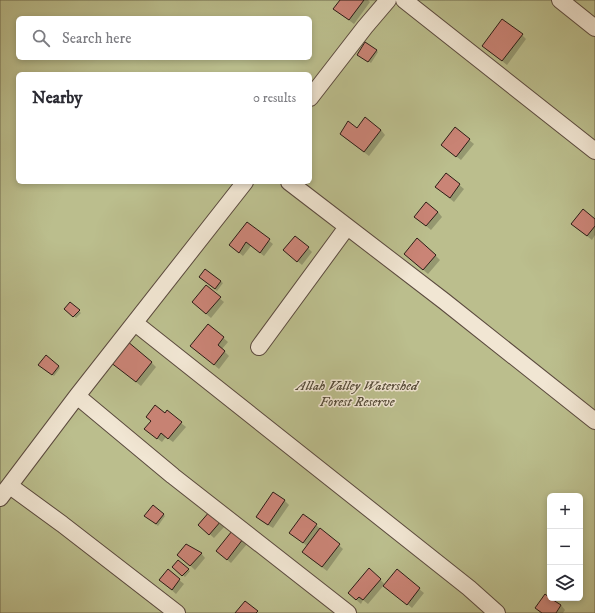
<!DOCTYPE html>
<html lang="en">
<head>
<meta charset="utf-8">
<style>
	body { margin:0; font-family:"IM FELL DW Pica",serif; background:#f2f2f3; color:#2b2b33 }
	.controls { position:absolute; right:12px; bottom:12px; display:grid; overflow:hidden; border-radius:6px; box-shadow:0 2px 6px #0003 }
	.controls button { width:36px; height:36px; display:grid; place-items:center; padding:0; border:0; border-bottom:1px solid #e1e1e2; background:#fff; color:#2b2b33; font:20px sans-serif }
	.list { margin:0; padding:0; list-style:none }
	h2 { display:flex; justify-content:space-between; align-items:center; height:52px; margin:0; padding:0 16px; font-size:17px }
	h2 small { font-size:13px; font-weight:400; color:#7c7c81 }
	.icon { flex:none; width:22px; height:22px; fill:none; stroke:currentColor; stroke-width:2; stroke-linecap:round; stroke-linejoin:round }
	.map { position:relative; flex:none; width:595px; height:613px; overflow:hidden }
	.search { position:absolute; background:#fff; box-shadow:0 2px 6px #0003; left:16px; top:16px; width:296px; height:44px; display:flex; align-items:center; gap:10px; box-sizing:border-box; padding:0 14px; border-radius:6px; color:#7c7c81; font-size:15px }
	.panel { position:absolute; background:#fff; box-shadow:0 2px 6px #0003; left:16px; top:72px; width:296px; height:112px; border-radius:6px }
	.map>svg:first-child { display:block }
</style>
</head>
<body>
<div class="map">
<svg width="595" height="613" viewBox="0 0 595 613">
	<rect width="100%" height="100%" fill="#ead9bb"/>
	<filter id="stains"><feTurbulence type="fractalNoise" baseFrequency=".005" numOctaves="4"/><feColorMatrix values="0 0 0 0 .2 0 0 0 0 .09 0 0 0 0 .02 0 0 0 .5 -.17"/></filter>
	<radialGradient id="worn" r=".72"><stop offset=".6" stop-color="#630" stop-opacity="0"/><stop offset="1" stop-color="#630" stop-opacity=".3"/></radialGradient>
	<path fill="#bbbe8d" stroke="#736c51" fill-rule="evenodd" d="M 0,0 L 595,0 L 595,613 L 0,613 ZM 18,18 L 310,18 L 310,58 L 18,58 ZM 18,74 L 310,74 L 310,182 L 18,182 ZM 550,496 L 580,496 L 580,598 L 550,598 Z"/>
	<path fill="#0003" d="M 341,0 L 368,0 L 370,2 L 354,24 L 339,13 L 334,9 Z
		M 522,35 L 526,39 L 507,65 L 488,50 Z
		M 376,50 L 378,52 L 371,63 L 358,54 Z
		M 358,130 L 381,130 L 385,135 L 369,156 L 345,138 Z
		M 469,140 L 474,144 L 461,160 L 446,149 Z
		M 446,174 L 464,189 L 454,202 L 436,187 Z
		M 438,212 L 442,217 L 431,230 L 420,221 Z
		M 595,220 L 595,235 L 592,240 L 577,228 Z
		M 247,223 L 273,244 L 264,256 L 251,246 L 243,256 L 230,245 Z
		M 308,248 L 312,252 L 302,265 L 289,254 Z
		M 435,255 L 440,260 L 428,274 L 410,258 Z
		M 205,270 L 223,283 L 217,291 L 200,277 Z
		M 206,287 L 224,302 L 211,318 L 198,307 Z
		M 70,303 L 81,313 L 76,318 L 65,309 Z
		M 209,325 L 228,342 L 222,349 L 229,356 L 219,369 L 196,350 Z
		M 151,362 L 156,367 L 141,386 L 116,366 Z
		M 41,366 L 58,366 L 60,368 L 54,376 Z
		M 165,414 L 181,423 L 186,427 L 173,442 L 166,437 L 162,442 L 150,433 Z
		M 273,493 L 285,501 L 289,505 L 273,528 L 261,521 L 257,517 Z
		M 210,513 L 225,526 L 214,538 L 204,529 Z
		M 163,514 L 165,516 L 158,526 L 147,517 Z
		M 303,516 L 316,525 L 343,549 L 327,571 L 307,556 L 307,546 L 290,533 Z
		M 242,540 L 247,544 L 231,563 L 217,551 Z
		M 201,553 L 205,558 L 195,570 L 183,559 Z
		M 178,561 L 190,571 L 185,577 L 173,567 Z
		M 168,571 L 184,584 L 176,594 L 165,584 Z
		M 397,571 L 424,593 L 412,608 L 384,585 L 368,604 L 363,600 L 361,604 L 353,597 L 380,579 L 385,585 Z
		M 545,595 L 561,605 L 565,610 L 563,613 L 540,613 L 536,608 Z"/>
	<path fill="#ca8476" stroke="#2b1b15" d="M 340,0 L 364,0 L 349,20 L 333,9 Z
		M 502,19 L 523,34 L 502,61 L 482,46 Z
		M 365,42 L 377,50 L 368,62 L 357,55 Z
		M 365,117 L 381,130 L 364,152 L 340,134 L 348,121 L 357,128 Z
		M 455,127 L 470,139 L 456,157 L 441,145 Z
		M 446,173 L 460,184 L 450,198 L 435,187 Z
		M 426,202 L 438,212 L 426,226 L 414,217 Z
		M 583,209 L 595,219 L 595,226 L 587,236 L 571,224 Z
		M 247,222 L 270,239 L 260,253 L 246,242 L 239,253 L 229,245 Z
		M 295,236 L 309,247 L 297,262 L 283,250 Z
		M 417,238 L 436,255 L 423,270 L 404,254 Z
		M 205,269 L 221,281 L 215,289 L 199,277 Z
		M 206,285 L 221,297 L 206,314 L 192,302 Z
		M 70,302 L 80,310 L 73,317 L 64,309 Z
		M 208,324 L 224,337 L 218,345 L 225,351 L 214,365 L 190,346 Z
		M 127,341 L 152,362 L 136,382 L 110,362 Z
		M 46,355 L 59,366 L 52,375 L 38,365 Z
		M 155,405 L 165,413 L 167,410 L 182,422 L 168,439 L 161,433 L 157,439 L 144,429 L 151,421 L 146,417 Z
		M 273,492 L 285,500 L 268,525 L 256,517 Z
		M 153,505 L 164,514 L 156,524 L 144,516 Z
		M 210,511 L 221,521 L 209,535 L 198,525 Z
		M 303,514 L 317,524 L 303,543 L 289,533 Z
		M 320,528 L 340,544 L 322,567 L 302,552 Z
		M 232,531 L 243,539 L 227,560 L 216,551 Z
		M 186,544 L 202,553 L 190,566 L 177,555 Z
		M 178,560 L 189,569 L 182,576 L 172,567 Z
		M 369,568 L 381,579 L 363,600 L 359,597 L 356,600 L 348,593 Z
		M 168,569 L 180,579 L 172,590 L 159,580 Z
		M 397,569 L 420,588 L 407,605 L 383,586 Z
		M 545,594 L 550,598 L 561,605 L 556,613 L 542,613 L 535,608 Z
		M 245,601 L 258,611 L 256,613 L 235,613 Z"/>
	<g fill="none" stroke-linecap="round" stroke-linejoin="round">
		<g stroke="#5b4a3e" stroke-width="18">
			<path id="street" d="M 404,0 L 595,151
				M 560,0 L 595,28
				M 310,98 L 365,27 L 388,0
				M 289,182 L 444,301 L 595,421
				M 135,323 L 469,588 L 497,613
				M 259,347 L 347,227
				M 77,396 L 173,476 L 348,613
				M 10,486 L 62,524 L 177,613
				M 0,498 L 77,396 L 245,182"/>
		</g>
		<use href="#street" stroke="#f1e6d3" stroke-width="16"/>
	</g>
	<g text-anchor="middle" dominant-baseline="central" stroke-width="3" stroke-linejoin="round" paint-order="stroke">
		<g font-size="14" font-style="italic" fill="#564c39" stroke="#f1e6d3">
			<text x="357" y="386">Allah Valley Watershed<tspan x="357" dy="16">Forest Reserve</tspan></text>
		</g>
	</g>
	<rect width="100%" height="100%" filter="url(#stains)"/>
	<rect width="100%" height="100%" fill="url(#worn)"/>
</svg>
<div class="controls">
<button>+</button>
<button>−</button>
<button><svg class="icon" aria-label="layers" viewBox="0 0 24 24"><path d="M12 4l9 5-9 5-9-5zM3 14l9 5 9-5"/></svg></button>
</div>
<div class="search"><svg class="icon" aria-label="search" viewBox="0 0 24 24"><circle cx="10" cy="10" r="6"/><path d="M15 15l6 6"/></svg>Search here</div>
<section class="panel">
<h2>Nearby<small>0 results</small></h2>
<ul class="list">
</ul>
</section>
</div>
</body>
</html>
